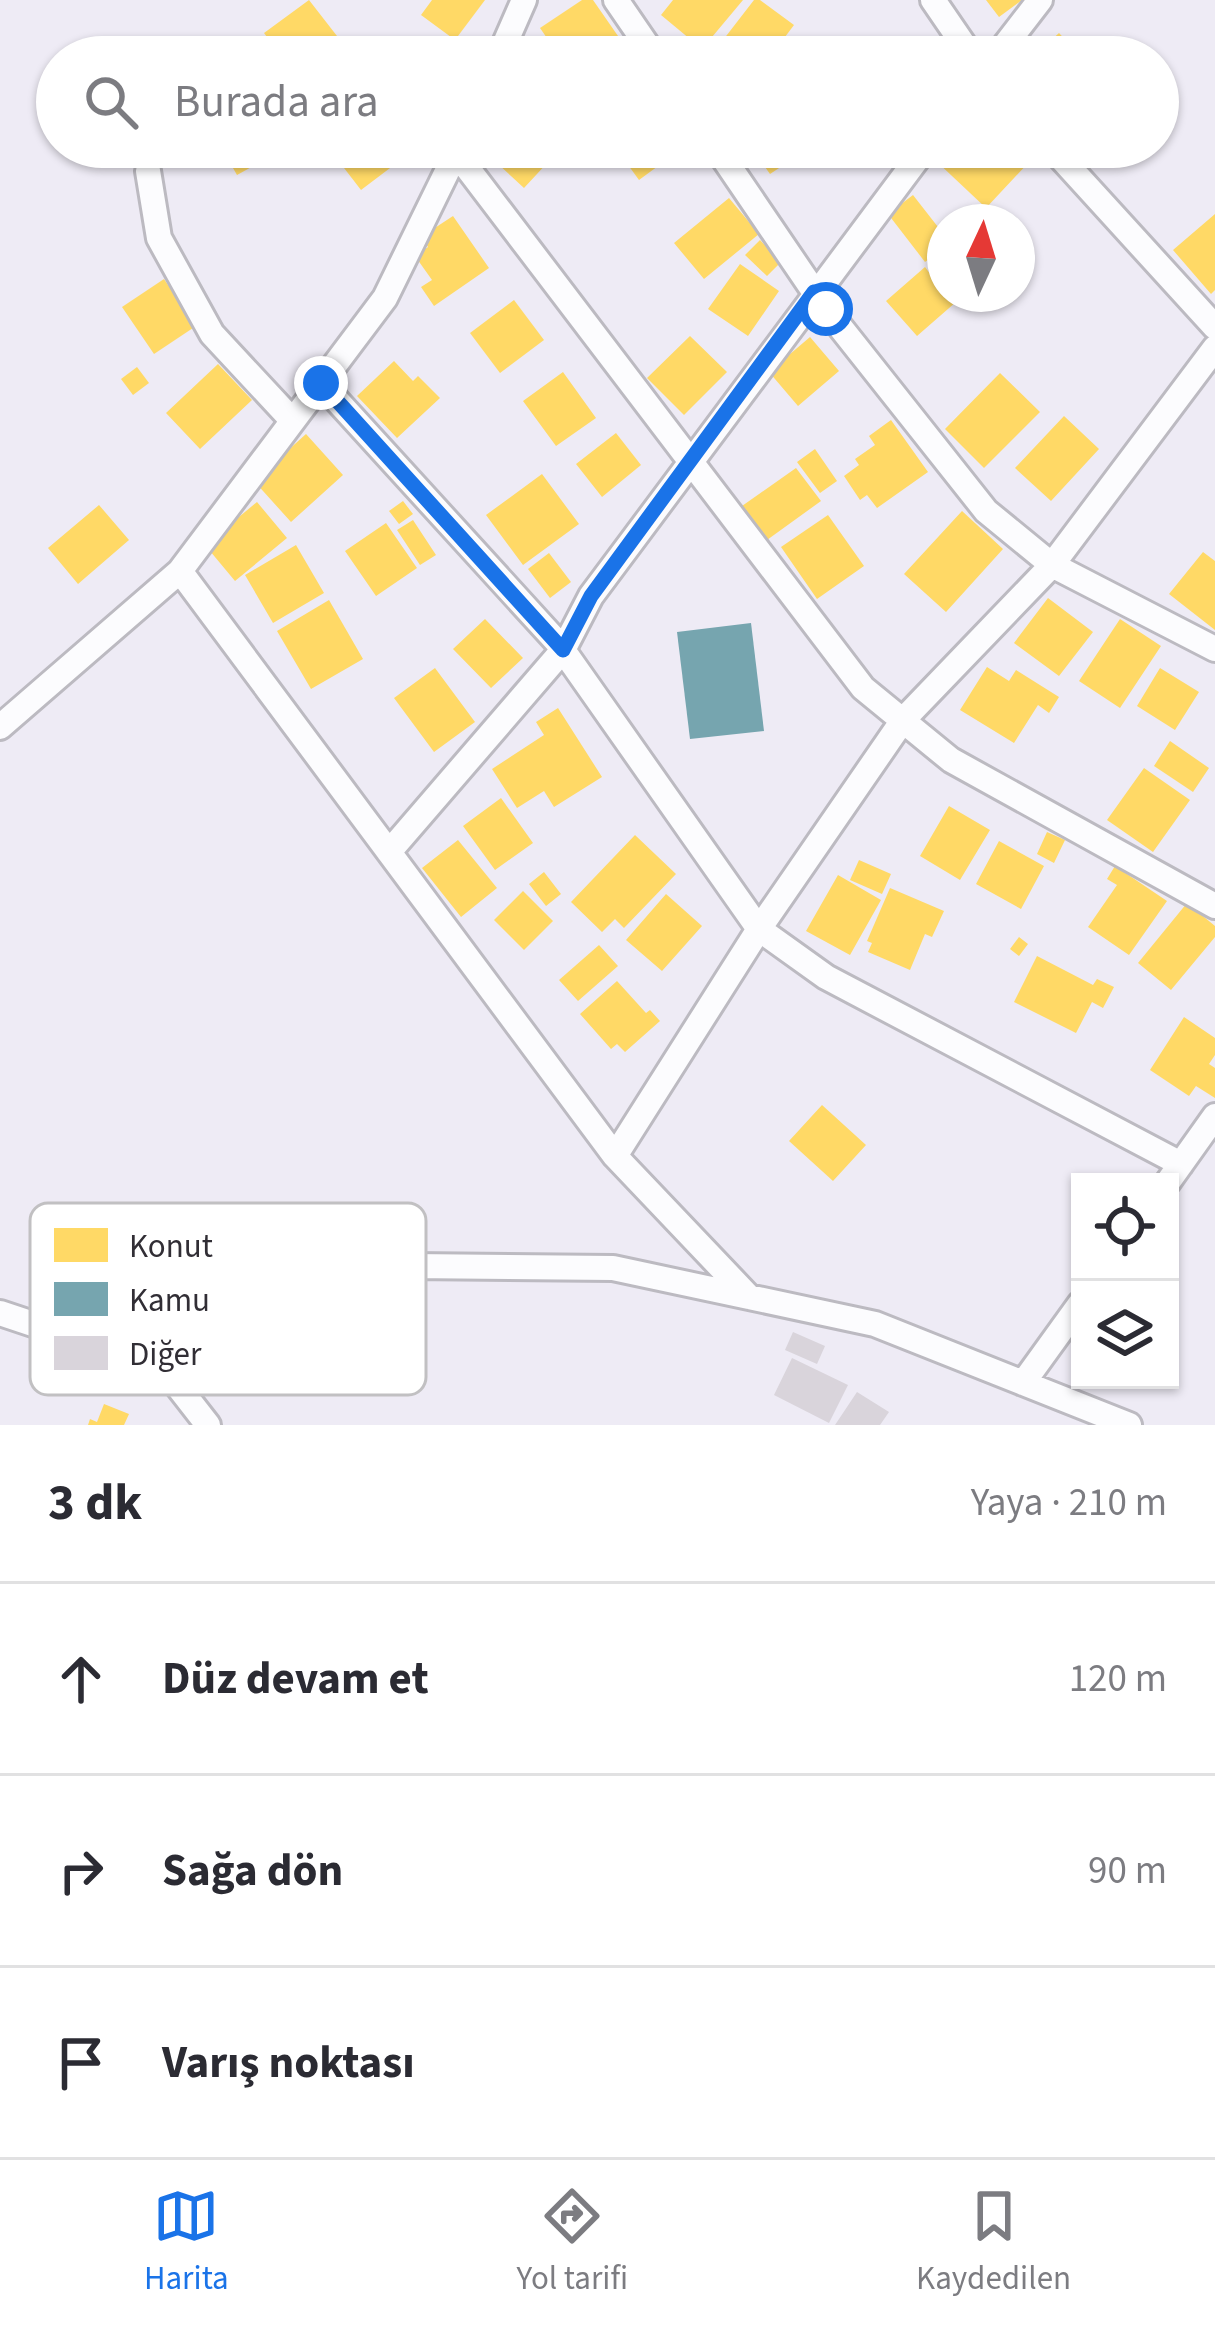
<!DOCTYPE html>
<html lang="tr">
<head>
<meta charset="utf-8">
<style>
	body { margin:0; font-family:"Source Sans 3",sans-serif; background:#f2f2f3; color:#2b2b33 }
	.controls { position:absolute; right:36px; bottom:36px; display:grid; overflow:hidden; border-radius:0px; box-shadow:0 3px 9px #0004 }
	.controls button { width:108px; height:108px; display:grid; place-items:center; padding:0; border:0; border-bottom:3px solid #e1e1e2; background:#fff; color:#2b2b33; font:60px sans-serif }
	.compass { position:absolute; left:927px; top:204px; width:108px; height:108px; border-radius:50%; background:#fff; box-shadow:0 3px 9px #0004; rotate:4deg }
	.stop { position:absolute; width:36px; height:36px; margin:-27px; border:9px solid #1a73e8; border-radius:50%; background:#fff }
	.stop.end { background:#1a73e8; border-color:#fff; box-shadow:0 3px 12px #0008 }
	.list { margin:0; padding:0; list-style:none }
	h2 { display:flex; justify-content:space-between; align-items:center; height:156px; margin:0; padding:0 48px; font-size:51px }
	h2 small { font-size:39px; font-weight:400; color:#7c7c81 }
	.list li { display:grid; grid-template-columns:78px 1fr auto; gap:36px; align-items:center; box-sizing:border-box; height:192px; padding:0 48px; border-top:3px solid #e1e1e2 }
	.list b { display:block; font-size:45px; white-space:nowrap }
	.list em { font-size:39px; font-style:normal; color:#7c7c81 }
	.icon { flex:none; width:66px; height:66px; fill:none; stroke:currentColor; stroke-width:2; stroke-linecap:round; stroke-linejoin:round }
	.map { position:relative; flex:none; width:1215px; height:1425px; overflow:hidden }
	.search { position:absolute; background:#fff; box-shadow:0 3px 9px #0004; left:36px; right:36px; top:36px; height:132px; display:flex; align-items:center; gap:30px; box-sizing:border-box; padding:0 42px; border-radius:66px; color:#7c7c81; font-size:45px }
	.sheet { height:732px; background:#fff }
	nav { display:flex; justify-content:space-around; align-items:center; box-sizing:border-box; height:168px; border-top:3px solid #e1e1e2; background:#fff; font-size:33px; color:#7c7c81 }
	nav a { display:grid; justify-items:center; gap:6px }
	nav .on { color:#1a73e8 }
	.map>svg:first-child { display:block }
</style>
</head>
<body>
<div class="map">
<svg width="1215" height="1425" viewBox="0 0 1215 1425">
	<rect width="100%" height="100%" fill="#eeebf5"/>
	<path fill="#ffd966" d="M 309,0 L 344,45 L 328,57 L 282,57 L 264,33 Z
		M 432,0 L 485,0 L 455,40 L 421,15 Z
		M 582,0 L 593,0 L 618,36 L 587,57 L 560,57 L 540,28 Z
		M 673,0 L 743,0 L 702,49 L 661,15 Z
		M 754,0 L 760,0 L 794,25 L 770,57 L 719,57 L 713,53 Z
		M 986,0 L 1022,0 L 999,17 Z
		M 1059,33 L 1073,48 L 1079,43 L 1092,57 L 1033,57 Z
		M 166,47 L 170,57 L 142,57 Z
		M 221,147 L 288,147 L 237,175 Z
		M 336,147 L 387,147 L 398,162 L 361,190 L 334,155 L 339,151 Z
		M 489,147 L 562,147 L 524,188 L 485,152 Z
		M 615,147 L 684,147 L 639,180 Z
		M 751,147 L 811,147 L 770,174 Z
		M 947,147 L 1015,147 L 1030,161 L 986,208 L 935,160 Z
		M 913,195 L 945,236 L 945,247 L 925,262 L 888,214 Z
		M 729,198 L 759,234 L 704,279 L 674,243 Z
		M 1215,214 L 1215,290 L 1211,294 L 1173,250 Z
		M 453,216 L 489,268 L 434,306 L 421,287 L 432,280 L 415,256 L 428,247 L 421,237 Z
		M 760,240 L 781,262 L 767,276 L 745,255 Z
		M 740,264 L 779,291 L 748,336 L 708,309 Z
		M 925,267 L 945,294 L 956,302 L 917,336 L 886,301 Z
		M 164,279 L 196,326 L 154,354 L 122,307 Z
		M 514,300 L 544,340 L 500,373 L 470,333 Z
		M 690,336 L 727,372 L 684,415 L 647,378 Z
		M 810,337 L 839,371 L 798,406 L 769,372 Z
		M 394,361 L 413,381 L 418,376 L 440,398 L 397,438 L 357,396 Z
		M 218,364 L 252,400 L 200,449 L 166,413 Z
		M 137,367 L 149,383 L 133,395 L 121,379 Z
		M 563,372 L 596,418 L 556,446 L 523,401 Z
		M 1000,373 L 1040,412 L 984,468 L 945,429 Z
		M 1064,416 L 1099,449 L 1051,501 L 1015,468 Z
		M 891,420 L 928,472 L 877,508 L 867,495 L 860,500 L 844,476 L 859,465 L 855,459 L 875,445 L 869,436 Z
		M 616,433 L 641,465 L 602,497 L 576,464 Z
		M 306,434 L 343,475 L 291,522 L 254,481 Z
		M 815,449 L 837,481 L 820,493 L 797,462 Z
		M 796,468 L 821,501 L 767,540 L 742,506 Z
		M 542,474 L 579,524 L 523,565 L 486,515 Z
		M 403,501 L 413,514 L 399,524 L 389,511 Z
		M 257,502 L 287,538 L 235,581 L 205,545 Z
		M 99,505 L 129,540 L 78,584 L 48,548 Z
		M 962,511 L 1003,549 L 946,612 L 904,574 Z
		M 828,515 L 864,566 L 817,599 L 781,547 Z
		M 413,520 L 436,555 L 420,565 L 397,530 Z
		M 386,523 L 417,568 L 376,596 L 345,551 Z
		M 296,545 L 324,593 L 273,623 L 245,575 Z
		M 1203,552 L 1215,561 L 1215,630 L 1169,594 Z
		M 549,553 L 571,582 L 550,598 L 528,569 Z
		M 1048,598 L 1093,632 L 1059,676 L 1014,643 Z
		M 329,600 L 363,659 L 311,689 L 277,631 Z
		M 485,619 L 523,658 L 491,688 L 453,649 Z
		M 1120,619 L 1161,646 L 1120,708 L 1079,681 Z
		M 987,667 L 1009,681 L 1016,670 L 1059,697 L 1049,713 L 1038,705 L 1014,743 L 960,710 Z
		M 435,668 L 475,722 L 434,752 L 394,698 Z
		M 1160,668 L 1199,692 L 1175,730 L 1137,706 Z
		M 558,708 L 602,777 L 554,807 L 544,791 L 517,808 L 492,769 L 544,735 L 536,722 Z
		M 1170,741 L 1209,768 L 1193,792 L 1154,766 Z
		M 1144,768 L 1190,800 L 1153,852 L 1107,820 Z
		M 501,798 L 533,843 L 495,870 L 463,826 Z
		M 949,806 L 990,830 L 960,880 L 920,856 Z
		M 1047,832 L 1065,840 L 1054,863 L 1037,854 Z
		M 635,835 L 676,874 L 624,928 L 615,919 L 602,932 L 571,902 Z
		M 458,840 L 497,888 L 461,917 L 422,868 Z
		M 999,841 L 1044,866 L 1021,909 L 976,884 Z
		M 859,860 L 891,874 L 882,894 L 850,880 Z
		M 1115,866 L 1167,901 L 1129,955 L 1088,927 L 1117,885 L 1107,879 Z
		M 544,872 L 561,894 L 546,906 L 529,884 Z
		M 838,875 L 881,900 L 850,955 L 806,931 Z
		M 890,888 L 944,911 L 932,937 L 925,934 L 910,970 L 868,952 L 872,943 L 867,941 Z
		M 523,891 L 553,921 L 524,950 L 494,920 Z
		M 666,894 L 702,926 L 662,971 L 626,940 Z
		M 1187,903 L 1215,926 L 1215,937 L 1171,990 L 1138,963 Z
		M 1019,937 L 1028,944 L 1019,956 L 1010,949 Z
		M 599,945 L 618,966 L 578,1001 L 559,980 Z
		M 1037,956 L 1093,985 L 1097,979 L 1114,987 L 1103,1008 L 1092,1002 L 1076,1033 L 1014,1002 Z
		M 617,981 L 646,1013 L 650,1010 L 660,1021 L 625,1052 L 617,1044 L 611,1049 L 580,1014 Z
		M 1184,1017 L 1215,1038 L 1215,1055 L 1209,1064 L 1215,1068 L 1215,1098 L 1196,1086 L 1189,1096 L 1150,1070 Z
		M 822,1105 L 866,1145 L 833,1181 L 789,1141 Z
		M 104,1404 L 129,1414 L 124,1425 L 88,1425 L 90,1419 L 97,1422 Z"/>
	<path fill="#76a5af" d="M 751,623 L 764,731 L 690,739 L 677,632 Z"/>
	<path fill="#d9d4db" d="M 793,1332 L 825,1346 L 817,1364 L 785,1350 Z
		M 792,1358 L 848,1385 L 829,1423 L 774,1395 Z
		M 857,1392 L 889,1412 L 880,1425 L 835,1425 Z"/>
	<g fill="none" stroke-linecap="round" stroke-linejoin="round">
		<g stroke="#bcbac1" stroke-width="30">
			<path id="minor" d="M 616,0 L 655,57
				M 933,0 L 972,57
				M 499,57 L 524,0
				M 996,57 L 1040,0
				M 716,147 L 826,309 L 986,511 L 1052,565 L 1215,649
				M 1051,147 L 1215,327
				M 456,153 L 863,688 L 951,760 L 1215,906
				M 148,171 L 159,238 L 212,334 L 292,420
				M 321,383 L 558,643 L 759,929 L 826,977 L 1181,1164
				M 180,571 L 615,1156 L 749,1297
				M 0,727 L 180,571 L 385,298 L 459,147
				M 389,852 L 563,650 L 591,596 L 926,147
				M 615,1156 L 759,929 L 903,720 L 1052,565 L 1215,348
				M 1168,1182 L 1215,1116
				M 0,1313 L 54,1331 L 141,1339 L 262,1296 L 411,1266 L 613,1268 L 875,1324 L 1129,1425
				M 141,1339 L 208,1425
				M 1023,1383 L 1080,1304"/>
		</g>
		<use href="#minor" stroke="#fcfcfe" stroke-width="24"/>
	</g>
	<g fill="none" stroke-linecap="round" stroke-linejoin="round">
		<path stroke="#1a73e8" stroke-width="15" d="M 321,383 L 563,650 L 591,596 L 814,292 L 826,309"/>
	</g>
	<rect x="30" y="1203" width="396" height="192" rx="18" fill="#fff" stroke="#c1c0c2" stroke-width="3"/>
	<rect x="54" y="1228" width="54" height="34" fill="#ffd966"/>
	<rect x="54" y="1282" width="54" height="34" fill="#76a5af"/>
	<rect x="54" y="1336" width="54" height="34" fill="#d9d4db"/>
	<g font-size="33" fill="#312e35">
		<text x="129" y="1257">Konut</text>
		<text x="129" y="1311">Kamu</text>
		<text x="129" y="1365">Diğer</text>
	</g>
</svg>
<div class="controls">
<button><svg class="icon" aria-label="locate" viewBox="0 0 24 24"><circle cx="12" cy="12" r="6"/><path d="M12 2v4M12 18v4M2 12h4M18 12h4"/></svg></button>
<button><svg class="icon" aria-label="layers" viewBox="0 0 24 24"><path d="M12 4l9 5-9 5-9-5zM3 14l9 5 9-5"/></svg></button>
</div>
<svg class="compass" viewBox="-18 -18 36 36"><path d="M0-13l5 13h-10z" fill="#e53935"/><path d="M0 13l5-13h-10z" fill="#7c7c81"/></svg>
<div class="stop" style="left:826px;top:309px"></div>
<div class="stop end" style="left:321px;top:383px"></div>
<div class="search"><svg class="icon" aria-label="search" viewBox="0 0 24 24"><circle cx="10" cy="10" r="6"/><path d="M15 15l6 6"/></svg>Burada ara</div>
</div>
<section class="sheet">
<h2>3 dk<small>Yaya · 210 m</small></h2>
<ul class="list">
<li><svg class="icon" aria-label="ahead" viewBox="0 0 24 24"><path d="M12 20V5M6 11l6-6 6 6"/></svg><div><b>Düz devam et</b></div><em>120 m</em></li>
<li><svg class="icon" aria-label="right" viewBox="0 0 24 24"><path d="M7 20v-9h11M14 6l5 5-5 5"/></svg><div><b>Sağa dön</b></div><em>90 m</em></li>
<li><svg class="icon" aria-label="arrive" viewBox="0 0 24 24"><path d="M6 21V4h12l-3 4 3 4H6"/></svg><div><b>Varış noktası</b></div></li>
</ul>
</section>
<nav>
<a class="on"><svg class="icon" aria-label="map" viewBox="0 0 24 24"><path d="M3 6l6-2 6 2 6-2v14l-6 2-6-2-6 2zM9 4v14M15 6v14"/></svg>Harita</a>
<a><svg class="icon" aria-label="directions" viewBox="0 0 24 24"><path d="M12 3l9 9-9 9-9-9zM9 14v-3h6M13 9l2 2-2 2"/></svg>Yol tarifi</a>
<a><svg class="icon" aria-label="saved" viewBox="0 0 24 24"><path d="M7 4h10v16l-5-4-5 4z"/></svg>Kaydedilen</a>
</nav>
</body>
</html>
